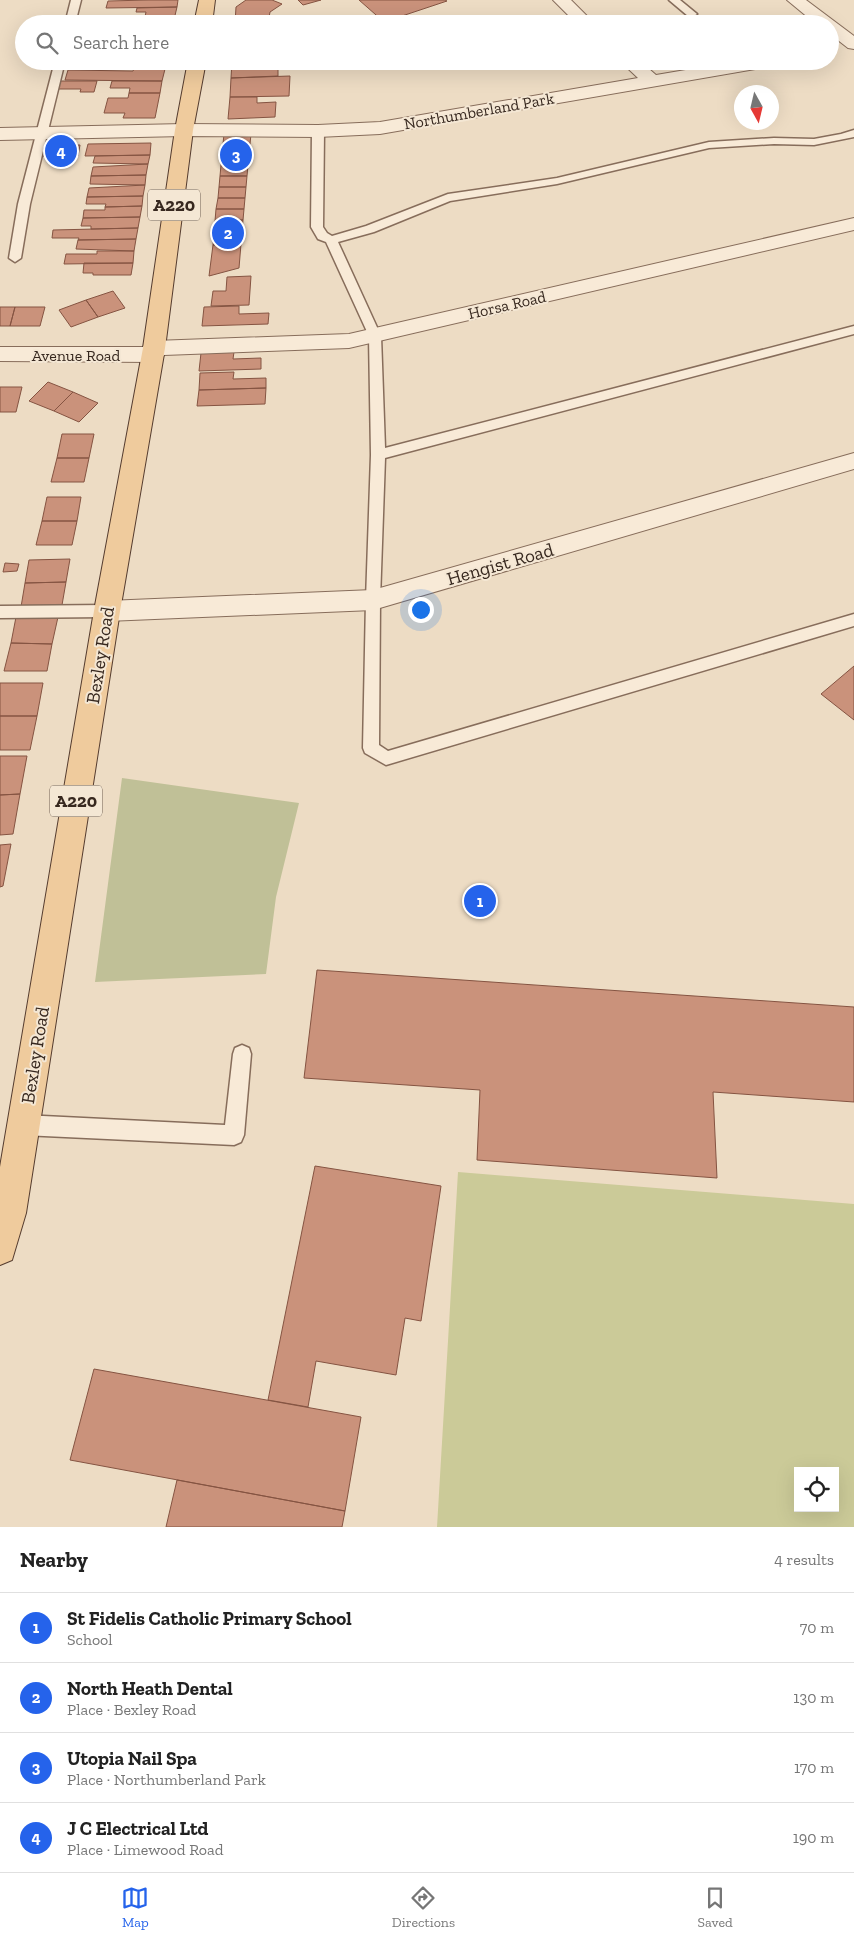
<!DOCTYPE html>
<html lang="en">
<head>
<meta charset="utf-8">
<style>
	body { margin:0; font-family:"Zilla Slab",serif; background:#f6f6f6; color:#222 }
	.controls { position:absolute; right:15px; bottom:15px; display:grid; overflow:hidden; border-radius:0px; box-shadow:0 5px 20px #0002 }
	.controls button { width:45px; height:45px; display:grid; place-items:center; padding:0; border:0; border-bottom:1px solid #e0e0e0; background:#fff; color:#222; font:25px sans-serif }
	.compass { position:absolute; left:734px; top:85px; width:45px; height:45px; border-radius:50%; background:#fff; box-shadow:0 5px 20px #0002; rotate:172deg }
	.you { position:absolute; left:420px; top:609px; width:18px; height:18px; margin:-12px; border:4px solid #fff; border-radius:50%; background:#1a73e8; box-shadow:0 0 0 8px #1a73e833 }
	.badge { display:grid; place-items:center; width:32px; height:32px; border-radius:50%; background:#2563eb; color:#fff; font-size:16px; font-weight:700 }
	.pin { position:absolute; translate:-50% -50%; border:2px solid #fff; box-shadow:0 1px 5px #0006 }
	.list { margin:0; padding:0; list-style:none }
	h2 { display:flex; justify-content:space-between; align-items:center; height:65px; margin:0; padding:0 20px; font-size:21px }
	h2 small { font-size:16px; font-weight:400; color:#767676 }
	.list li { display:grid; grid-template-columns:32px 1fr auto; gap:15px; align-items:center; box-sizing:border-box; height:70px; padding:0 20px; border-top:1px solid #e0e0e0 }
	.list b { display:block; font-size:19px; white-space:nowrap }
	.list p { margin:0; font-size:16px; white-space:nowrap; color:#767676 }
	.list em { font-size:16px; font-style:normal; color:#767676 }
	.icon { flex:none; width:28px; height:28px; fill:none; stroke:currentColor; stroke-width:2; stroke-linecap:round; stroke-linejoin:round }
	.map { position:relative; flex:none; width:854px; height:1527px; overflow:hidden }
	.search { position:absolute; background:#fff; box-shadow:0 5px 20px #0002; left:15px; right:15px; top:15px; height:55px; display:flex; align-items:center; gap:12px; box-sizing:border-box; padding:0 18px; border-radius:28px; color:#767676; font-size:19px }
	.sheet { height:345px; background:#fff }
	nav { display:flex; justify-content:space-around; align-items:center; box-sizing:border-box; height:70px; border-top:1px solid #e0e0e0; background:#fff; font-size:14px; color:#767676 }
	nav a { display:grid; justify-items:center; gap:2px }
	nav .on { color:#2563eb }
	.map>svg:first-child { display:block }
</style>
</head>
<body>
<div class="map">
<svg width="854" height="1527" viewBox="0 0 854 1527">
	<rect width="100%" height="100%" fill="#eddcc4"/>
	<path fill="#cbca98" fill-rule="evenodd" d="M 458,1172 L 854,1204 L 854,1527 L 437,1527 ZM 798,1471 L 835,1471 L 835,1508 L 798,1508 Z"/>
	<path fill="#c0c097" d="M 122,778 L 299,803 L 276,897 L 266,974 L 95,982 Z"/>
	<path fill="#ca927b" stroke="#855442" d="M 148,0 L 178,0 L 177,7 L 106,8 L 108,1 Z
		M 246,0 L 272,0 L 282,4 L 270,12 L 268,23 L 235,23 L 236,7 Z
		M 298,0 L 321,0 L 303,5 Z
		M 359,0 L 445,0 L 447,1 L 384,22 Z
		M 177,7 L 173,24 L 134,24 L 135,21 L 144,21 L 146,12 L 136,12 L 137,8 Z
		M 67,61 L 97,61 L 96,65 L 66,65 Z
		M 117,61 L 166,61 L 165,69 L 134,69 L 135,65 L 116,65 Z
		M 232,61 L 278,61 L 278,76 L 231,78 Z
		M 134,69 L 165,69 L 162,81 L 65,80 L 68,70 L 133,71 Z
		M 290,76 L 289,96 L 230,97 L 231,78 Z
		M 60,81 L 97,81 L 94,92 L 80,92 L 81,89 L 58,89 Z
		M 112,81 L 162,81 L 160,93 L 129,93 L 130,88 L 110,88 Z
		M 129,93 L 160,93 L 155,118 L 123,118 L 125,113 L 104,113 L 108,98 L 128,98 Z
		M 230,97 L 257,97 L 257,103 L 276,102 L 275,117 L 228,119 Z
		M 224,134 L 251,134 L 250,144 L 223,144 Z
		M 151,143 L 150,155 L 85,156 L 88,144 Z
		M 223,144 L 250,144 L 248,165 L 221,165 Z
		M 44,145 L 80,145 L 78,156 L 41,156 Z
		M 150,155 L 148,164 L 93,163 L 95,156 Z
		M 148,164 L 146,175 L 91,176 L 93,167 Z
		M 221,165 L 248,165 L 247,176 L 220,176 Z
		M 146,175 L 145,185 L 90,184 L 91,176 Z
		M 220,176 L 247,176 L 246,187 L 219,187 Z
		M 145,185 L 143,196 L 87,197 L 89,188 Z
		M 219,187 L 246,187 L 245,198 L 218,198 Z
		M 143,196 L 142,206 L 105,207 L 106,204 L 86,204 L 87,197 Z
		M 218,198 L 245,198 L 244,209 L 216,209 Z
		M 142,206 L 140,217 L 83,218 L 84,210 L 105,210 L 105,207 Z
		M 216,209 L 244,209 L 243,220 L 215,221 Z
		M 140,217 L 138,228 L 91,229 L 91,226 L 81,226 L 83,218 Z
		M 243,220 L 241,244 L 213,245 L 215,221 Z
		M 138,228 L 136,239 L 78,240 L 79,238 L 52,238 L 53,230 Z
		M 136,239 L 134,251 L 76,249 L 78,240 Z
		M 241,244 L 239,268 L 209,276 L 213,245 Z
		M 97,251 L 134,251 L 133,263 L 64,264 L 66,254 L 97,254 Z
		M 84,263 L 133,263 L 131,275 L 93,275 L 93,273 L 83,273 Z
		M 251,276 L 249,305 L 211,306 L 213,291 L 226,291 L 227,277 Z
		M 113,291 L 125,308 L 98,317 L 86,300 Z
		M 86,300 L 98,317 L 71,327 L 59,310 Z
		M 239,306 L 239,314 L 269,313 L 268,324 L 202,326 L 204,307 Z
		M 0,307 L 15,307 L 10,326 L 0,326 Z
		M 15,307 L 45,307 L 40,326 L 10,326 Z
		M 234,352 L 233,359 L 261,358 L 261,369 L 199,371 L 201,353 Z
		M 234,372 L 233,379 L 266,378 L 266,388 L 199,390 L 200,373 Z
		M 48,382 L 73,392 L 54,411 L 29,401 Z
		M 0,387 L 22,387 L 16,412 L 0,412 Z
		M 266,388 L 265,404 L 197,406 L 199,390 Z
		M 73,392 L 98,403 L 79,422 L 54,411 Z
		M 62,434 L 94,434 L 89,458 L 57,458 Z
		M 57,458 L 89,458 L 84,482 L 51,482 Z
		M 47,497 L 81,497 L 77,521 L 42,521 Z
		M 42,521 L 77,521 L 72,545 L 36,545 Z
		M 70,559 L 66,582 L 25,583 L 29,560 Z
		M 5,563 L 19,564 L 17,571 L 3,572 Z
		M 66,582 L 62,605 L 21,607 L 25,583 Z
		M 16,617 L 58,617 L 52,644 L 11,643 Z
		M 11,643 L 52,644 L 47,671 L 4,671 Z
		M 854,666 L 854,720 L 821,694 Z
		M 0,683 L 43,683 L 37,716 L 0,716 Z
		M 0,716 L 37,716 L 30,750 L 0,750 Z
		M 0,756 L 27,756 L 20,794 L 0,795 Z
		M 20,794 L 13,834 L 0,835 L 0,795 Z
		M 11,844 L 3,886 L 0,887 L 0,845 Z
		M 317,970 L 854,1007 L 854,1102 L 713,1092 L 717,1178 L 477,1160 L 480,1090 L 304,1078 Z
		M 315,1166 L 441,1186 L 421,1321 L 405,1318 L 396,1375 L 316,1361 L 308,1407 L 268,1400 Z
		M 94,1369 L 361,1417 L 345,1511 L 70,1460 Z
		M 177,1480 L 345,1511 L 342,1527 L 166,1527 Z"/>
	<g fill="none" stroke-linecap="round" stroke-linejoin="round">
		<g stroke="#876d5b" stroke-width="3">
			<path id="service" d="M 71,0 L 81,0 L 75,24 L 65,24 Z
				M 669,0 L 680,0 L 697,14 L 692,17 L 688,16 Z
				M 55,61 L 65,61 L 30,204 L 21,258 L 15,262 L 9,258 L 18,204 Z
				M 318,128 L 324,131 L 323,227 L 327,233 L 332,236 L 366,226 L 448,194 L 557,178 L 709,142 L 774,138 L 814,139 L 841,134 L 854,130 L 854,137 L 814,145 L 774,144 L 709,148 L 557,184 L 450,201 L 374,232 L 338,242 L 381,336 L 385,448 L 854,326 L 854,334 L 385,458 L 380,600 L 379,745 L 388,751 L 854,614 L 854,626 L 386,765 L 365,753 L 363,748 L 366,600 L 371,455 L 369,336 L 326,242 L 318,239 L 311,227 L 312,131 Z
				M 107,605 L 112,607 L 115,611 L 112,615 L 107,617 L 0,618 L 0,606 Z
				M 242,1045 L 249,1048 L 251,1054 L 244,1135 L 241,1142 L 234,1145 L 23,1135 L 16,1132 L 13,1125 L 16,1118 L 23,1115 L 225,1125 L 233,1054 L 235,1048 Z"/>
		</g>
		<g stroke="#876d5b" stroke-width="2">
			<path id="minor" d="M 553,0 L 571,0 L 595,24 L 577,24 Z
				M 787,0 L 806,0 L 854,36 L 854,49 L 848,48 L 830,34 L 830,24 L 816,24 Z
				M 620,61 L 640,61 L 656,75 L 739,61 L 781,61 L 778,65 L 772,66 L 380,134 L 318,137 L 184,136 L 0,140 L 0,128 L 184,124 L 318,125 L 380,122 L 638,78 Z
				M 854,218 L 854,230 L 349,348 L 164,355 L 161,360 L 153,362 L 0,361 L 0,347 L 143,347 L 146,343 L 154,341 L 349,334 Z
				M 854,453 L 854,469 L 373,610 L 107,621 L 98,618 L 94,611 L 98,604 L 107,601 L 373,590 Z"/>
		</g>
		<g stroke="#553c2f" stroke-width="2">
			<path id="primary" d="M 199,0 L 215,0 L 212,24 L 194,24 Z
				M 188,61 L 206,61 L 193,130 L 165,348 L 120,611 L 26,1213 L 12,1260 L 0,1265 L 0,1167 L 94,611 L 143,348 L 175,130 Z"/>
		</g>
		<use href="#service" fill="#f8ead7" fill-rule="evenodd"/>
		<use href="#minor" fill="#f8ead7" fill-rule="evenodd"/>
		<use href="#primary" fill="#efcb9d" fill-rule="evenodd"/>
	</g>
	<g text-anchor="middle" dominant-baseline="central" stroke-width="4" stroke-linejoin="round" paint-order="stroke">
		<g font-size="16" fill="#37281f" stroke="#f4e7d4">
			<text transform="translate(479 111) rotate(-10)">Northumberland Park</text>
			<text transform="translate(507 305) rotate(-13)">Horsa Road</text>
			<text x="76" y="355">Avenue Road</text>
		</g>
		<g fill="#f4e7d4" stroke="#706155" stroke-width="1">
			<rect x="148" y="189.5" width="52" height="31" rx="4"/>
			<rect x="50" y="785.5" width="52" height="31" rx="4"/>
		</g>
		<g font-size="18" font-weight="bold" fill="#37281f">
			<text x="174" y="205">A220</text>
			<text x="76" y="801">A220</text>
		</g>
		<g font-size="19" fill="#37281f" stroke="#f4e7d4">
			<text transform="translate(500 564) rotate(-16)">Hengist Road</text>
			<text transform="translate(100 655) rotate(-81)">Bexley Road</text>
			<text transform="translate(35 1055) rotate(-81)">Bexley Road</text>
		</g>
	</g>
</svg>
<div class="controls">
<button><svg class="icon" aria-label="locate" viewBox="0 0 24 24"><circle cx="12" cy="12" r="6"/><path d="M12 2v4M12 18v4M2 12h4M18 12h4"/></svg></button>
</div>
<svg class="compass" viewBox="-18 -18 36 36"><path d="M0-13l5 13h-10z" fill="#e53935"/><path d="M0 13l5-13h-10z" fill="#767676"/></svg>
<div class="you"></div>
<div class="pin badge" style="left:480px;top:901px">1</div>
<div class="pin badge" style="left:228px;top:233px">2</div>
<div class="pin badge" style="left:236px;top:155px">3</div>
<div class="pin badge" style="left:61px;top:151px">4</div>
<div class="search"><svg class="icon" aria-label="search" viewBox="0 0 24 24"><circle cx="10" cy="10" r="6"/><path d="M15 15l6 6"/></svg>Search here</div>
</div>
<section class="sheet">
<h2>Nearby<small>4 results</small></h2>
<ul class="list">
<li><span class="badge">1</span><div><b>St Fidelis Catholic Primary School</b><p>School</p></div><em>70 m</em></li>
<li><span class="badge">2</span><div><b>North Heath Dental</b><p>Place · Bexley Road</p></div><em>130 m</em></li>
<li><span class="badge">3</span><div><b>Utopia Nail Spa</b><p>Place · Northumberland Park</p></div><em>170 m</em></li>
<li><span class="badge">4</span><div><b>J C Electrical Ltd</b><p>Place · Limewood Road</p></div><em>190 m</em></li>
</ul>
</section>
<nav>
<a class="on"><svg class="icon" aria-label="map" viewBox="0 0 24 24"><path d="M3 6l6-2 6 2 6-2v14l-6 2-6-2-6 2zM9 4v14M15 6v14"/></svg>Map</a>
<a><svg class="icon" aria-label="directions" viewBox="0 0 24 24"><path d="M12 3l9 9-9 9-9-9zM9 14v-3h6M13 9l2 2-2 2"/></svg>Directions</a>
<a><svg class="icon" aria-label="saved" viewBox="0 0 24 24"><path d="M7 4h10v16l-5-4-5 4z"/></svg>Saved</a>
</nav>
</body>
</html>
